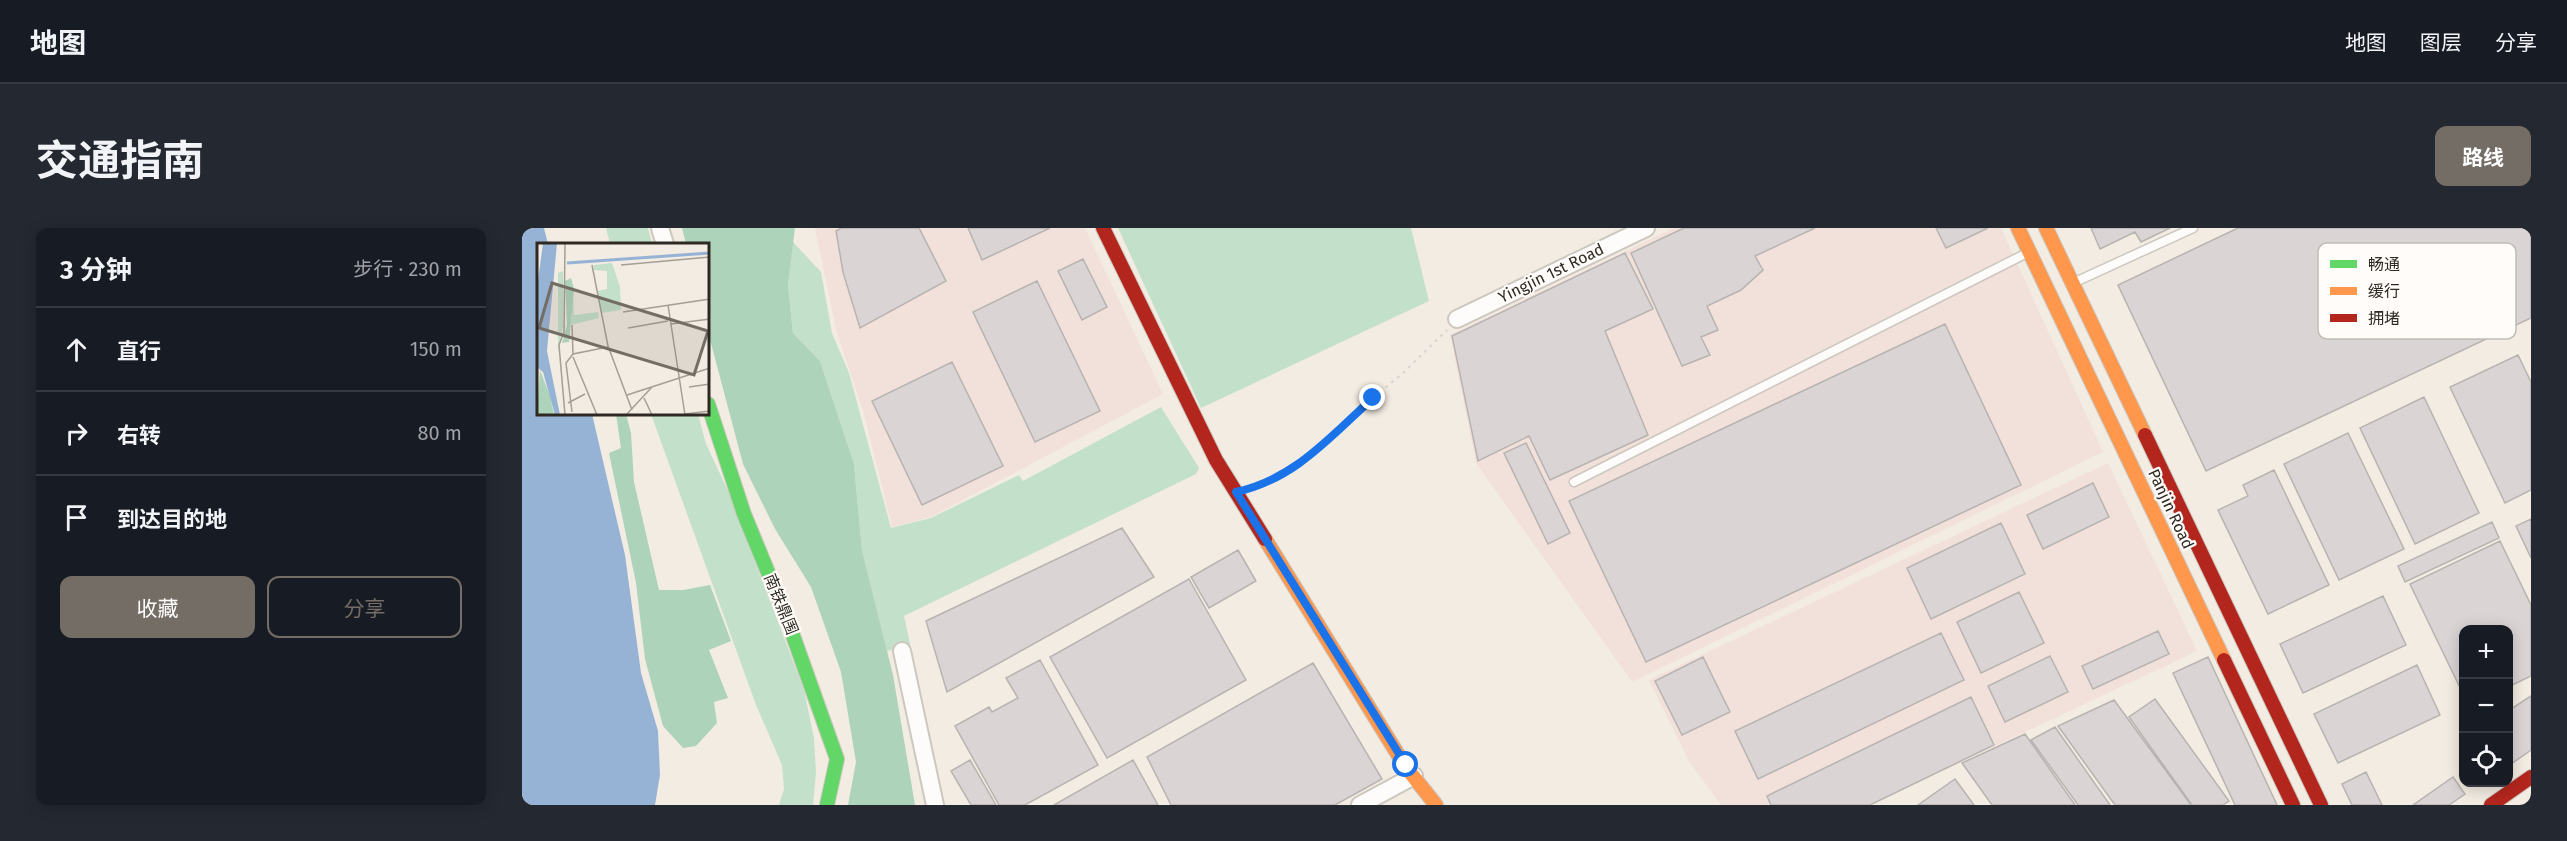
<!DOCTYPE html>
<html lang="zh">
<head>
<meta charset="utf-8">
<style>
	body { margin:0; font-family:"Fira Sans","Noto Sans SC",sans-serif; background:#242831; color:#f1f3f6 }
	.controls { position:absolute; right:18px; bottom:18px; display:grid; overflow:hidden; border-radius:12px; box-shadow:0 3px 15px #0003 }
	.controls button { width:54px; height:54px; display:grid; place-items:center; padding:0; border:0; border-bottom:2px solid #363941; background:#171b24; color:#f1f3f6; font:30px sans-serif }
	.stop { position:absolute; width:18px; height:18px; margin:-14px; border:4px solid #1a73e8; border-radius:50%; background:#fff }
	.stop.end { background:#1a73e8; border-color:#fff; box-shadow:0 2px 6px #0008 }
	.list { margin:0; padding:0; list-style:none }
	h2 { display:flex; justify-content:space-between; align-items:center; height:78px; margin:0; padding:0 24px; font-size:26px }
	h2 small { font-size:20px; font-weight:400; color:#9ea1a6 }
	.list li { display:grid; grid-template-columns:39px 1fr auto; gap:18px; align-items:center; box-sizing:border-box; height:84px; padding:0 24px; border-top:2px solid #363941 }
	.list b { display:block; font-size:22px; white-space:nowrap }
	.list em { font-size:20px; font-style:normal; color:#9ea1a6 }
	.actions { display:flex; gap:12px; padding:18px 24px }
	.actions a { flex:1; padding:14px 0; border:2px solid #736d65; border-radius:12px; text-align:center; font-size:21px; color:#736d65 }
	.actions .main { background:#736d65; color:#fff }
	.icon { flex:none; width:33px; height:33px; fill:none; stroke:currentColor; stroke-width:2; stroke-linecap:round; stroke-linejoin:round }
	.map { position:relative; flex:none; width:2009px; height:577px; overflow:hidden; border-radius:12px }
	header { display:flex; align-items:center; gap:36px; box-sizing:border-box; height:84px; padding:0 30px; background:#171b24; border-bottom:2px solid #363941 }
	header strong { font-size:28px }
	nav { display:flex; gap:33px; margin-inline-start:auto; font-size:21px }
	.intro { display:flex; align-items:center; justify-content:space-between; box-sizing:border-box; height:144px; padding:0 36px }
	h1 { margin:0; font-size:42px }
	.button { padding:15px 27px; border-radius:12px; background:#736d65; color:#fff; font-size:21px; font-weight:700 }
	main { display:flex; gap:36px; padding:0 36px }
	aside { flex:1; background:#171b24; border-radius:12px; box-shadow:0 3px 15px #0003 }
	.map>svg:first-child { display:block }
</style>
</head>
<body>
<header>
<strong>地图</strong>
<nav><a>地图</a><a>图层</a><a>分享</a></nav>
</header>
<div class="intro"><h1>交通指南</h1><a class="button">路线</a></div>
<main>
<aside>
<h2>3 分钟<small>步行 · 230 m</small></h2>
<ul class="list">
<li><svg class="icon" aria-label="ahead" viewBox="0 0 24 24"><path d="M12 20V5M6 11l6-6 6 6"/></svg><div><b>直行</b></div><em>150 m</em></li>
<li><svg class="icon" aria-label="right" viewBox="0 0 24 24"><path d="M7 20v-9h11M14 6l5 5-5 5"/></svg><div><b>右转</b></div><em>80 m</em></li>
<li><svg class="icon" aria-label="arrive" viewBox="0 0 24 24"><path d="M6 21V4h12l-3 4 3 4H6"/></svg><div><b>到达目的地</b></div></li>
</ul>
<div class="actions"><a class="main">收藏</a><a>分享</a></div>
</aside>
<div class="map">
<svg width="2009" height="577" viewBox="0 0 2009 577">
	<rect width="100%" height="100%" fill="#f3ece2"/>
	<path fill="#f2e0da" d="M 293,0 L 563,0 L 641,166 L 409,289 L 370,299 L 342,186 L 315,105 Z
		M 1152,0 L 1479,0 L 1581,224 L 1110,454 L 954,235 L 928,107 Z
		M 1586,235 L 1675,423 L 1348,577 L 1199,577 L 1167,533 L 1127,452 Z"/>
	<path fill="#c3e0ca" d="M 84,0 L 126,0 L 130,16 L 88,16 Z
		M 596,0 L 889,0 L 907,73 L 679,180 Z
		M 271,14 L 299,44 L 310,105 L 327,145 L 369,300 L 409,290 L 497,247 L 501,253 L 639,179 L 677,240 L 674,246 L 382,388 L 388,416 L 365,423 L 340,322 L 332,236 L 298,133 L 271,105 L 266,57 Z
		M 129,186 L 176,186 L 184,216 L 207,265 L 282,462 L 292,510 L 294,544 L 291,577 L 257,577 L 262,561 L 260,537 L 234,477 Z"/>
	<path fill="#add4ba" d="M 160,0 L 273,0 L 266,57 L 271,105 L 298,133 L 332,236 L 340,322 L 371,447 L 393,577 L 326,577 L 334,534 L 319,444 L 289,359 L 253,301 L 221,236 L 186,104 L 186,16 L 164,16 Z
		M 94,186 L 104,186 L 109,205 L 112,254 L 137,362 L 161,362 L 188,357 L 209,413 L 187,422 L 206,470 L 192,474 L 195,495 L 174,518 L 161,520 L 141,498 L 123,431 L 114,355 L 87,225 L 99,220 Z"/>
	<path fill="#96b3d6" d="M 0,0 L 22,0 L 26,16 L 16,16 L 16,186 L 70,186 L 103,327 L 119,445 L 136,503 L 138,547 L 133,577 L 0,577 Z"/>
	<path fill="#dad5d4" stroke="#b7b3b1" stroke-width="1.5" d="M 319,0 L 397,0 L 424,53 L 338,100 L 321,44 L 314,3 Z
		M 446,0 L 528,0 L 460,32 Z
		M 1162,0 L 1293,0 L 1233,28 L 1241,42 L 1219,62 L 1185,78 L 1196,102 L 1179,109 L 1188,127 L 1160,138 L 1109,25 Z
		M 1414,0 L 1466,0 L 1424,20 Z
		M 1569,0 L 1648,0 L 1619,14 L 1613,4 L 1578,21 Z
		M 1716,0 L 2009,0 L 2009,90 L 1684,243 L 1596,57 Z
		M 1103,25 L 1131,81 L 1083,103 L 1126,207 L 1028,252 L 1007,208 L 956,233 L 930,108 Z
		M 561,31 L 585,79 L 560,92 L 536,43 Z
		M 515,53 L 578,183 L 513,214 L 451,84 Z
		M 1423,96 L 1499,257 L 1124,434 L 1047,273 Z
		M 1996,127 L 2009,154 L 2009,262 L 1983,275 L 1928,159 Z
		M 430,134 L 481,238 L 400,277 L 350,173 Z
		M 1902,169 L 1957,285 L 1893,316 L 1838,200 Z
		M 1826,205 L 1882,321 L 1817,352 L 1762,236 Z
		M 1004,215 L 1048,305 L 1026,316 L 982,225 Z
		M 1752,242 L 1807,357 L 1746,386 L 1696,282 L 1726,268 L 1721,257 Z
		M 1571,255 L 1587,289 L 1521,321 L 1505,287 Z
		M 2009,291 L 2009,330 L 1994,298 Z
		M 1970,294 L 1977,310 L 1883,354 L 1876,338 Z
		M 1479,295 L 1503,346 L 1409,391 L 1385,340 Z
		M 600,300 L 632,349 L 425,464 L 404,393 Z
		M 1978,313 L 2009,377 L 2009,448 L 1986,459 L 1986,401 L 1942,401 L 1942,468 L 1888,356 Z
		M 716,322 L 734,353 L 687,380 L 669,349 Z
		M 667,351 L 724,452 L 585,530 L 528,429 Z
		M 1497,364 L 1522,415 L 1459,445 L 1435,394 Z
		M 1861,368 L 1884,417 L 1781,465 L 1758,416 Z
		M 1636,403 L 1647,426 L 1571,461 L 1560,438 Z
		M 1419,405 L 1442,452 L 1236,551 L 1213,503 Z
		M 1528,428 L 1546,464 L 1483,494 L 1466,458 Z
		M 1181,429 L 1208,484 L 1160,507 L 1133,453 Z
		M 1686,429 L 1755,577 L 1713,577 L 1651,445 Z
		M 518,432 L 576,537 L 503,577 L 477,577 L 433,498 L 467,479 L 470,484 L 496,470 L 484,450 Z
		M 791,435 L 860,551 L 813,577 L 649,577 L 625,529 Z
		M 1895,437 L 1918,487 L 1816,535 L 1792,486 Z
		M 2009,468 L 2009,522 L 1989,536 L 1986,533 L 1986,483 Z
		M 1449,469 L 1472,517 L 1348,577 L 1249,577 L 1245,568 Z
		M 1633,471 L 1707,573 L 1701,577 L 1670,577 L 1607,489 Z
		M 1592,472 L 1669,577 L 1593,577 L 1536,498 Z
		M 1533,499 L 1588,577 L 1556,577 L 1509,512 Z
		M 1503,506 L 1553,577 L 1470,577 L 1440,535 Z
		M 448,532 L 474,577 L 449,577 L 429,543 Z
		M 611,532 L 636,577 L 532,577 Z
		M 1844,544 L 1860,577 L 1830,577 L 1820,556 Z
		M 1931,549 L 1943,566 L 1927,577 L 1891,577 Z
		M 1433,551 L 1452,577 L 1396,577 Z"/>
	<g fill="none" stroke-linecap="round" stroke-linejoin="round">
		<g stroke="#ccc7bf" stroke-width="11">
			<path id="lane" d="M 1551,55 L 1671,0
				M 1052,254 L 1507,24"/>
		</g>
		<g stroke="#ccc7bf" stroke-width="20">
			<path id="street" d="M 138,0 L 143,16
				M 935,91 L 1124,0
				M 380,423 L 413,577
				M 838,577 L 892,548"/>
		</g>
		<g stroke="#ccc7bf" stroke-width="16">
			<path id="fast" d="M 186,176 L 222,286 L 264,388 L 315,531 L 305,577"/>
		</g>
		<g stroke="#ccc7bf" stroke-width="16">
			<path id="slow" d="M 1496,0 L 1702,432
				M 1524,0 L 1623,207
				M 743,311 L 883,538 L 914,577"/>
		</g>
		<g stroke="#ccc7bf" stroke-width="16">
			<path id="jam" d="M 581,0 L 694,232 L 743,311
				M 1623,207 L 1799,577
				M 1702,432 L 1771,577
				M 1969,577 L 2009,549"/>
		</g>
		<path stroke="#d7d5d2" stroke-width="2" stroke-dasharray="3 4.5" stroke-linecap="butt" d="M 734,260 L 781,235 L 851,170 L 881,145 L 925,102"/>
		<use href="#lane" stroke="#fdfcfb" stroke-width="8"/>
		<use href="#street" stroke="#fdfcfb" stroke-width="16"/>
		<use href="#fast" stroke="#63d668" stroke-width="14"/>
		<use href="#slow" stroke="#ff974d" stroke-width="14"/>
		<use href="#jam" stroke="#b3261e" stroke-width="14"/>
	</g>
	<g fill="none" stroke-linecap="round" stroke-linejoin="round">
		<path stroke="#1a73e8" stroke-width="8" d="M 851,170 C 808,209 773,251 714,264 L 884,537"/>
	</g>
	<g text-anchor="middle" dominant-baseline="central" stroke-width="4.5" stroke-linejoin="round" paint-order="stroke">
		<g font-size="16" fill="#2e2922" stroke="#fffcf9">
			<text transform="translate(1029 45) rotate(-26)">Yingjin 1st Road</text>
			<text transform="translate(1649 281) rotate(65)">Panjin Road</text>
			<text transform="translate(259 376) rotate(68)">南铁鼎围</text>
		</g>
	</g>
	<g transform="translate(15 15)">
		<rect width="172" height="172" fill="#f3ece2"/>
		<path d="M 75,20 L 83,44 L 84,67 L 64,70 L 61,48 L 70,46 L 70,28 L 57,27 L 57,22 ZM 26,28 L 26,83 L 21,109 L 21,30 ZM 36,48 L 37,72 L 61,69 L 62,75 L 34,82 Z" fill="#c3e0ca"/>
		<path d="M 34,35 L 37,46 L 32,99 L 25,100 L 30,82 L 28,38 ZM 3,127 L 13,153 L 17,172 L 0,172 Z" fill="#add4ba"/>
		<path d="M 6,0 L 20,0 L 10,108 L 23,172 L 18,172 L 6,129 L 1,125 L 0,131 L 0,45 Z" fill="#96b3d6"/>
		<path fill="none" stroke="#96b3d6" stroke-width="3" d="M 30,20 L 173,10"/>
		<path fill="none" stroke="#a49e95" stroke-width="1.5" d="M 28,0 L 27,89 L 22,102 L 28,172M 55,22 L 71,103 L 95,167M 84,22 L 173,14M 131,62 L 148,172M 86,69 L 173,56M 134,81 L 173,76M 35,82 L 36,111M 91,85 L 131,78M 36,114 L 60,172M 152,144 L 173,141M 90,152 L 173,125M 107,155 L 115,172M 31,160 L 48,151M 35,169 L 29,120 L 36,111 L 71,104M 148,171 L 173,168M 89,172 L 115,144"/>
		<path fill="#736d65" fill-opacity="0.15" stroke="#736d65" stroke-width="3" d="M 15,40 L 171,88 L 157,132 L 2,85 Z"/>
		<rect width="172" height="172" fill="none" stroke="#2e2922" stroke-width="3"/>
	</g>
	<rect x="1796" y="15" width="198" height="96" rx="9" fill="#fffcf9" stroke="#c0bdb8" stroke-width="1.5"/>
	<rect x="1808" y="32" width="27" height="8" fill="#63d668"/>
	<rect x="1808" y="59" width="27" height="8" fill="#ff974d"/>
	<rect x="1808" y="86" width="27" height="8" fill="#b3261e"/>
	<g font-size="16" fill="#2e2922">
		<text x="1846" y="42">畅通</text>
		<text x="1846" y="69">缓行</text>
		<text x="1846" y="96">拥堵</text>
	</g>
</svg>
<div class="controls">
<button>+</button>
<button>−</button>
<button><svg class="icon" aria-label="locate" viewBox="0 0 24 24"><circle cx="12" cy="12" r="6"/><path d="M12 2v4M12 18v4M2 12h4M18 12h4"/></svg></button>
</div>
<div class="stop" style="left:884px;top:537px"></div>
<div class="stop end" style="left:851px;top:170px"></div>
</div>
</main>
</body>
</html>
